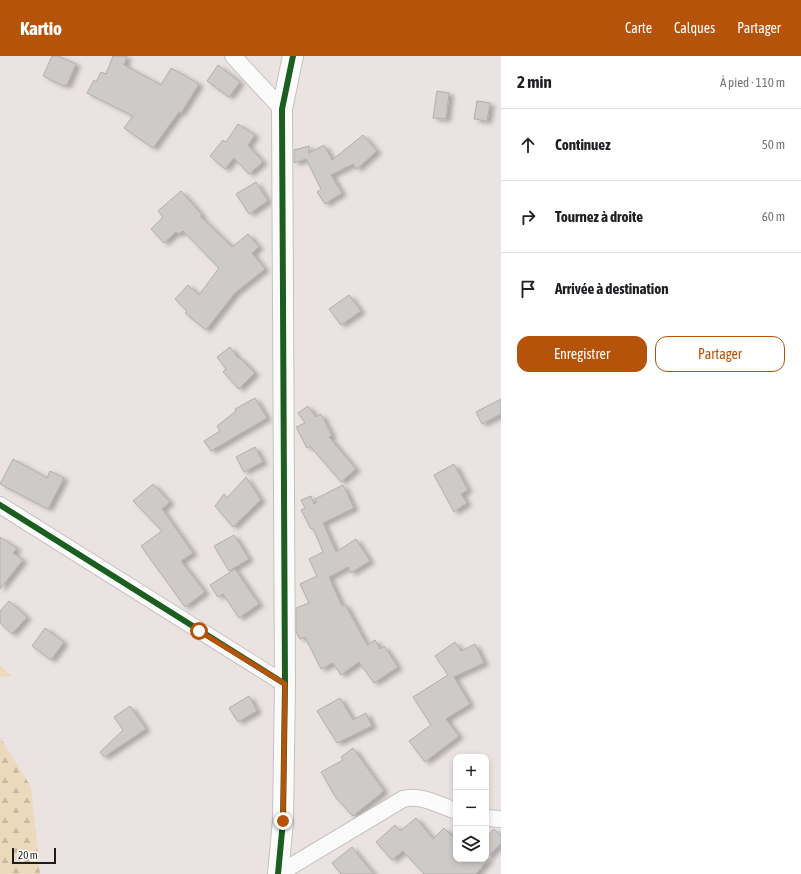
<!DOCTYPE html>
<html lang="fr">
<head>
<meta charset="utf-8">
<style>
	body { margin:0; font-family:"Asap Condensed",sans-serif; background:#f6f6f6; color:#202124 }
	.controls { position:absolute; right:12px; bottom:12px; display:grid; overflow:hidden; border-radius:8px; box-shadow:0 2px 6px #0003 }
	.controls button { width:36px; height:36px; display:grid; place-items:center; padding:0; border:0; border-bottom:1px solid #e0e0e0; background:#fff; color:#202124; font:20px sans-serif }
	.scale { position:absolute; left:12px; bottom:10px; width:44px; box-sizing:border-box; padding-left:4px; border:2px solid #201c1b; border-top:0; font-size:11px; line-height:14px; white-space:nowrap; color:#201c1b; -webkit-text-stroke:3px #fff; paint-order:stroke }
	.stop { position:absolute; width:12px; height:12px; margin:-9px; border:3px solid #b45309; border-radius:50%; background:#fff }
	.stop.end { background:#b45309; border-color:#fff; box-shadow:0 1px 4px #0008 }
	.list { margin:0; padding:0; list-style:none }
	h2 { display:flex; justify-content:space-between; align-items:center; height:52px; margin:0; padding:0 16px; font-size:17px }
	h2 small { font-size:13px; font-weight:400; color:#757577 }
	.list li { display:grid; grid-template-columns:26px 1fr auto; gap:12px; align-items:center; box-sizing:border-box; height:72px; padding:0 16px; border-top:1px solid #e0e0e0 }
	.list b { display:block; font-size:15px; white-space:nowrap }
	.list em { font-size:13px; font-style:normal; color:#757577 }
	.actions { display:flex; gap:8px; padding:12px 16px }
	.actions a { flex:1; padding:9px 0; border:1px solid #b45309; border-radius:12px; text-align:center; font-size:14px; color:#b45309 }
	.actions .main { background:#b45309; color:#fff }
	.icon { flex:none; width:22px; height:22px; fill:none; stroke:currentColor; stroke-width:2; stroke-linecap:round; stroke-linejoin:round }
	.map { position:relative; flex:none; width:501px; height:818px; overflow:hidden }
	header { display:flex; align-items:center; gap:24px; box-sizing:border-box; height:56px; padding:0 20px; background:#b45309; color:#fff }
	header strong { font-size:19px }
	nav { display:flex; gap:22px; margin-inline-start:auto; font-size:14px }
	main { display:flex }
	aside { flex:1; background:#fff }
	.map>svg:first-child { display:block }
</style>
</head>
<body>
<header>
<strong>Kartio</strong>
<nav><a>Carte</a><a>Calques</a><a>Partager</a></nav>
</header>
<main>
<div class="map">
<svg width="501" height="818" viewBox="0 0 501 818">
	<defs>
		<pattern id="forest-firs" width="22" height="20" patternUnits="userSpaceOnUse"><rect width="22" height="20" fill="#ebdabc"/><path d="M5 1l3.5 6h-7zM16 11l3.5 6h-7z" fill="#c9baa1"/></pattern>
		<filter id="shadow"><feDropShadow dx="4.5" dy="2.5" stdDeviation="2" flood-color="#0004"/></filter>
	</defs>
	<rect width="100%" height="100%" fill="#eae3e2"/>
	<path fill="url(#forest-firs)" d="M 0,610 L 12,620 L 0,621 Z
		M 0,681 L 31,731 L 40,818 L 0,818 Z"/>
	<path fill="#cecac8" stroke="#b2aeac" filter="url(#shadow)" d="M 52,0 L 58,0 L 76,8 L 67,29 L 62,29 L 43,20 Z
		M 113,0 L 127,0 L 124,9 L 161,29 L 171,12 L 199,28 L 181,57 L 179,56 L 153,92 L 124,72 L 133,60 L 87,37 L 94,24 L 96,26 L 101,16 L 106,18 Z
		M 218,9 L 240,26 L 229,41 L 207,25 Z
		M 437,35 L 449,37 L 446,63 L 433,62 Z
		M 477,45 L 490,47 L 487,65 L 474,63 Z
		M 238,68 L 255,79 L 248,89 L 263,106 L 249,118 L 234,102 L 225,113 L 210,100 L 223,84 L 226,86 Z
		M 363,79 L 377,95 L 357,113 L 353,108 L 331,119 L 342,137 L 325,148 L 317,136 L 321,133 L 306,103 L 294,107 L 294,94 L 309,90 L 309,97 L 324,89 L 332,104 Z
		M 256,126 L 268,145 L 249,158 L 236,138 Z
		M 181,135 L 202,159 L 200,160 L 232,191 L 248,178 L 259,191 L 252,197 L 265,213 L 235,237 L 206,274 L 185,257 L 187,255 L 175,243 L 188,229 L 199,239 L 219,212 L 183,175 L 178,178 L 176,176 L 164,187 L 151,173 L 163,161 L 158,155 Z
		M 349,239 L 361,255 L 341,269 L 329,253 Z
		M 230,291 L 238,302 L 239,301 L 255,317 L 239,333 L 223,316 L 226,313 L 217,301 Z
		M 255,342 L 267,362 L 211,395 L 204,385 L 220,375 L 217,370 L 236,355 L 235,353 Z
		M 501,343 L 501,358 L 482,368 L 476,356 Z
		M 308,350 L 316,361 L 321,358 L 332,380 L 329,381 L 356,413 L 341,426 L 310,390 L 307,392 L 296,371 L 305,367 L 298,357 Z
		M 255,391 L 263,406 L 244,416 L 236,401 Z
		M 13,403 L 47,422 L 50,415 L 64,422 L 48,453 L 0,428 Z
		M 454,408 L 468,434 L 461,438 L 467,447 L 454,456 L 434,419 Z
		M 246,421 L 261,444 L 233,471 L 215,450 L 224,438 L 227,442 Z
		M 153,428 L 170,446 L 162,453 L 193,497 L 181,505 L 205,536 L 185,551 L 141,490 L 162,475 L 133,445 Z
		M 343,429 L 354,452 L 323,467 L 336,496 L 356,483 L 370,505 L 351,517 L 348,511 L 329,521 L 342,550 L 345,548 L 367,589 L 375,584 L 380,593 L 384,590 L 398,611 L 374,627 L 359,606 L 341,619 L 333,607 L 321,613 L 305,581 L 300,583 L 296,576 L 296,552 L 309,547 L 300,528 L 317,520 L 309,503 L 323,496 L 313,472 L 311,473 L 301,454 L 305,452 L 301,444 L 311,440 L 314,448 L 317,446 L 315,443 Z
		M 234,479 L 249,503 L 229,515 L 214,490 Z
		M 0,481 L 17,492 L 13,497 L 23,504 L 0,533 Z
		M 235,513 L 259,548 L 239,562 L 223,538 L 218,541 L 210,529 Z
		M 9,545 L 27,561 L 12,578 L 0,567 L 0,555 Z
		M 45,572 L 64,586 L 51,604 L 32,590 Z
		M 455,586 L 461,595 L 475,588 L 484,607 L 454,621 L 470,648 L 446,663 L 459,680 L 425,706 L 409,685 L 431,669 L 413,641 L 448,619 L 435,600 Z
		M 249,640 L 257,655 L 238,666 L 229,652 Z
		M 340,642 L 353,664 L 366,657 L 372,670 L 337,687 L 317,655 Z
		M 130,650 L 146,673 L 104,701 L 100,696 L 123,674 L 114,661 Z
		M 353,692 L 384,735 L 353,760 L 336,742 L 321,716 L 343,704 L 341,701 Z
		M 416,762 L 433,783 L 444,772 L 456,784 L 456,803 L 489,803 L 476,818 L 424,818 L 403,795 L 392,804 L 376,786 L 395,769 L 400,775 Z
		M 494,773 L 501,780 L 501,787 L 486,803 L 486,782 Z
		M 352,791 L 363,805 L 374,818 L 341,818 L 332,807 Z"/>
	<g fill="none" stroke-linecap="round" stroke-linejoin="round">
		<g stroke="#c6c1c1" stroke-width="18">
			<path id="minor" d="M 233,0 L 282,53
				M 0,449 L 285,628
				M 486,762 L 501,763
				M 278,818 L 403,743 C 421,738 439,749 456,755"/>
		</g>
		<g stroke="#c6c1c1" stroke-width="22">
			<path id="tertiary" d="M 278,818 L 283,765 L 285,628 L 282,53 L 293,0"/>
		</g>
		<use href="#minor" stroke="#fcfbfb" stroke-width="16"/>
		<use href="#tertiary" stroke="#fcfbfb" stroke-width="20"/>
		<g stroke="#fff" stroke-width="8">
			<path id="cycleway" d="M 0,449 L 285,628
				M 278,818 L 283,765 L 285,628 L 282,53 L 293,0"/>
		</g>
		<use href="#cycleway" stroke="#1b5e20" stroke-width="6"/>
	</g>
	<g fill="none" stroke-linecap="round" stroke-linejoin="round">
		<path stroke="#b45309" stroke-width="5" d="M 199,575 L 285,628 L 283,765"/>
	</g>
</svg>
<div class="controls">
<button>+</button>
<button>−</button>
<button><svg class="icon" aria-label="layers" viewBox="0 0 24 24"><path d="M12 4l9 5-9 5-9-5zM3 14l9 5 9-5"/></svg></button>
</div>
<div class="scale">20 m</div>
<div class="stop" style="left:199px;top:575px"></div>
<div class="stop end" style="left:283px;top:765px"></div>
</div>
<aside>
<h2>2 min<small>À pied · 110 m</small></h2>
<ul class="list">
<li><svg class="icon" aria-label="ahead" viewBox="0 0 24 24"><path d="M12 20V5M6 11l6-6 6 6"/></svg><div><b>Continuez</b></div><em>50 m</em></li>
<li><svg class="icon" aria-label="right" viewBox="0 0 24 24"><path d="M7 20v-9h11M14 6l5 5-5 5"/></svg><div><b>Tournez à droite</b></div><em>60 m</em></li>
<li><svg class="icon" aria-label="arrive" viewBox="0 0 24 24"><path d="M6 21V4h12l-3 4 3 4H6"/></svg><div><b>Arrivée à destination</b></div></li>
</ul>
<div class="actions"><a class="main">Enregistrer</a><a>Partager</a></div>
</aside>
</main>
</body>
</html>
